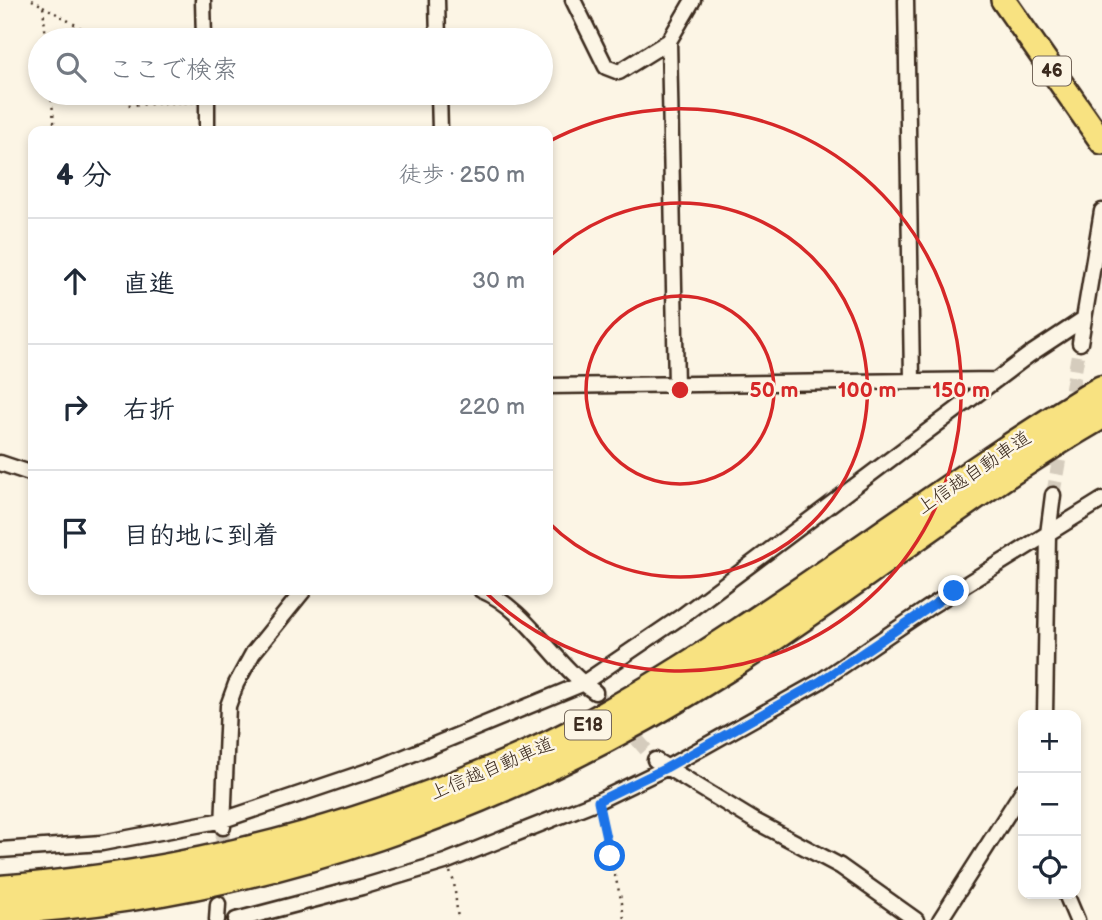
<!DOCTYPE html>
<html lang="ja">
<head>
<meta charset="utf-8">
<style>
	body { margin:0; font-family:"Balsamiq Sans","Klee One",sans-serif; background:#f6f6f7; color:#1f2937 }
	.controls { position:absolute; right:21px; bottom:21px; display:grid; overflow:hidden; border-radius:14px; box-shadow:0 4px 10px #0003 }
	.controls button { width:63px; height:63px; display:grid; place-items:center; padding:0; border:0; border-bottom:2px solid #e0e1e3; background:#fff; color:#1f2937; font:35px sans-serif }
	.stop { position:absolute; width:21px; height:21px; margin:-16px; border:5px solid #1a73e8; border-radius:50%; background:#fff }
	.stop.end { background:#1a73e8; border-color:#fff; box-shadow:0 2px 7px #0008 }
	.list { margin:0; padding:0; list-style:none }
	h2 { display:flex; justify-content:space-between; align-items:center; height:91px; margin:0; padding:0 28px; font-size:30px }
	h2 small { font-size:23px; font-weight:400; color:#747a83 }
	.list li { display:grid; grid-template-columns:46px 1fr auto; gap:21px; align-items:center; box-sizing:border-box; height:126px; padding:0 28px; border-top:2px solid #e0e1e3 }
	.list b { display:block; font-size:26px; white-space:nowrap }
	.list em { font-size:23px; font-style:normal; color:#747a83 }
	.icon { flex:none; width:38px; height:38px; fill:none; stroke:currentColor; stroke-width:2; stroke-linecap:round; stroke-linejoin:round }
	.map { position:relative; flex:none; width:1102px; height:920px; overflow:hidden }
	.search { position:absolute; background:#fff; box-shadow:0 4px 10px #0003; left:28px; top:28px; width:525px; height:77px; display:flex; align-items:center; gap:18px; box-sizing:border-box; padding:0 24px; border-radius:38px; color:#747a83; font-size:26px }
	.panel { position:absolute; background:#fff; box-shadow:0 4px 10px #0003; left:28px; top:126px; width:525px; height:469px; border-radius:14px }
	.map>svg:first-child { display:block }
</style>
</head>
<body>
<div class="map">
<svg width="1102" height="920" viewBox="0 0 1102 920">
	<rect width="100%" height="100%" fill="#fcf5e5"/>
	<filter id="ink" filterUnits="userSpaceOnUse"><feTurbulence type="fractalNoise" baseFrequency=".0143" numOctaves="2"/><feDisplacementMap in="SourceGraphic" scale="14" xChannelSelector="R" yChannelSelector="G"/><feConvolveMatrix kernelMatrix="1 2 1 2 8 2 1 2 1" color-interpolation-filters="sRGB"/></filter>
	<g filter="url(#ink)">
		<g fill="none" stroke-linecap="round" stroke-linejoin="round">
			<path stroke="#d5ccbd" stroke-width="14" stroke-dasharray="14 7" stroke-linecap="butt" d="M 1068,411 L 1080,343
				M 1053,495 L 1063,438
				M 595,692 L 655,760
				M 218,904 L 223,831"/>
			<g stroke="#3b2a1e" stroke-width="19">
				<path id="street" d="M 203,0 L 204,40
					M 437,0 L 438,40
					M 573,0 L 606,67 L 619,72 L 669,41 L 693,0
					M 906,0 L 912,379
					M 669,41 L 676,385
					M 207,93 L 207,131
					M 439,93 L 440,131
					M 1080,343 L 1102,211
					M 548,386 L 996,380
					M 0,463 L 33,474
					M 481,590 C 528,609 554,665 595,692
					M 1045,715 L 1048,534 L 1053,495
					M 655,760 L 755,821 L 840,866 L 916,920
					M 223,827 L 228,706 L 236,684 L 253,653 L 304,590
					M 0,850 L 102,843 L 223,820 L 383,766 L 582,684 L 682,616 L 1029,355 L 1082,320
					M 1066,894 L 1077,920
					M 217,920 L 218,904
					M 236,920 L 362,887 L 445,862 L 598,801 L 666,768 L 819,682 L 931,606 L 1102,500
					M 940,920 L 1023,790"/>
			</g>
			<g stroke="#3b2a1e" stroke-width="28">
				<path id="primary" d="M 1003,0 L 1102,142"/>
			</g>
			<g stroke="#3b2a1e" stroke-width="33">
				<path id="highway" d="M 0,890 C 159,878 313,842 461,783 C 509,764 557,744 601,718 C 775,620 931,493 1102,390
					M 0,910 C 258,895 507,807 724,669 C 852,588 970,490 1102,414"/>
			</g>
			<path stroke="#3b2a1e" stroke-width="2.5" stroke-dasharray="2 5" stroke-linecap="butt" d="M 32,0 L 43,6 L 46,40
				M 43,6 L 81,28 L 94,40
				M 51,93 L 55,131
				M 124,93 L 127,105 L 195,102
				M 599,814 L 622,903 L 624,920
				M 450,872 L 454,882 L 458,920"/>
			<use href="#street" stroke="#fcf5e5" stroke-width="14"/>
			<use href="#primary" stroke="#f8e281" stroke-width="23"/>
			<use href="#highway" stroke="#f8e281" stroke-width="28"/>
		</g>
	</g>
	<g fill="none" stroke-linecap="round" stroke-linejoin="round" filter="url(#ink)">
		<path stroke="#1a73e8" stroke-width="9" d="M 610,856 L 598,801 L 666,768 L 819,682 L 954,591"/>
	</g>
	<g fill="none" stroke="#d62828" stroke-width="3.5">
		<circle cx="680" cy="390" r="94"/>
		<path d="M548 258A187 187 0 1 1 548 522"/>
		<path d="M548 142A281 281 0 1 1 483 590"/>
	</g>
	<g text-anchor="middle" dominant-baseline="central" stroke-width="5" stroke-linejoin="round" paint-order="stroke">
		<g fill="#fcf5e5" stroke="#75675a" stroke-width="2">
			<rect x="1033" y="56.5" width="38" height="29" rx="5"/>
			<rect x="565" y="710.5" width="46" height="29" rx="5"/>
		</g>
		<g font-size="18" font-weight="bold" fill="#3b2a1e">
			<text x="1052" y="71">46</text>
			<text x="588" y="725">E18</text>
		</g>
		<g font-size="19" fill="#3b2a1e" stroke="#fcf5e5">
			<text transform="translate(974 473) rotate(-34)">上信越自動車道</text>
			<text transform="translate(492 769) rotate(-23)">上信越自動車道</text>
		</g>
	</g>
	<circle cx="680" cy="390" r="10" fill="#d62828" stroke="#fcf5e5" stroke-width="3.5"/>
	<g font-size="21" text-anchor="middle" font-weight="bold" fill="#d62828" stroke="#fcf5e5" stroke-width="5" stroke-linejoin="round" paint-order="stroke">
		<text x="774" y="397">50 m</text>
		<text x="867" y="397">100 m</text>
		<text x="961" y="397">150 m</text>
	</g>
</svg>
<div class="controls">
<button>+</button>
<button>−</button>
<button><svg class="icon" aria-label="locate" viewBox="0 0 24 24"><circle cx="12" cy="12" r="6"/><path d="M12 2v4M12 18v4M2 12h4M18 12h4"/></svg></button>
</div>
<div class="stop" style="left:610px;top:856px"></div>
<div class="stop end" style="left:954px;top:591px"></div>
<div class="search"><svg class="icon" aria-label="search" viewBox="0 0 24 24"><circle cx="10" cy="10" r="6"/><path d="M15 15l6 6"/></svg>ここで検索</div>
<section class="panel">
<h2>4 分<small>徒歩 · 250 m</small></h2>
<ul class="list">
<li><svg class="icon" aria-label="ahead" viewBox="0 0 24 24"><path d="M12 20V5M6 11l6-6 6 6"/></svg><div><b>直進</b></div><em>30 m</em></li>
<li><svg class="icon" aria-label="right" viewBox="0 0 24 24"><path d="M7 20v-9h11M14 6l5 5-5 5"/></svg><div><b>右折</b></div><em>220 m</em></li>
<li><svg class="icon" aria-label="arrive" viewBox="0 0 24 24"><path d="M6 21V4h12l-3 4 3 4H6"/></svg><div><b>目的地に到着</b></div></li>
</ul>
</section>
</div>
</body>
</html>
